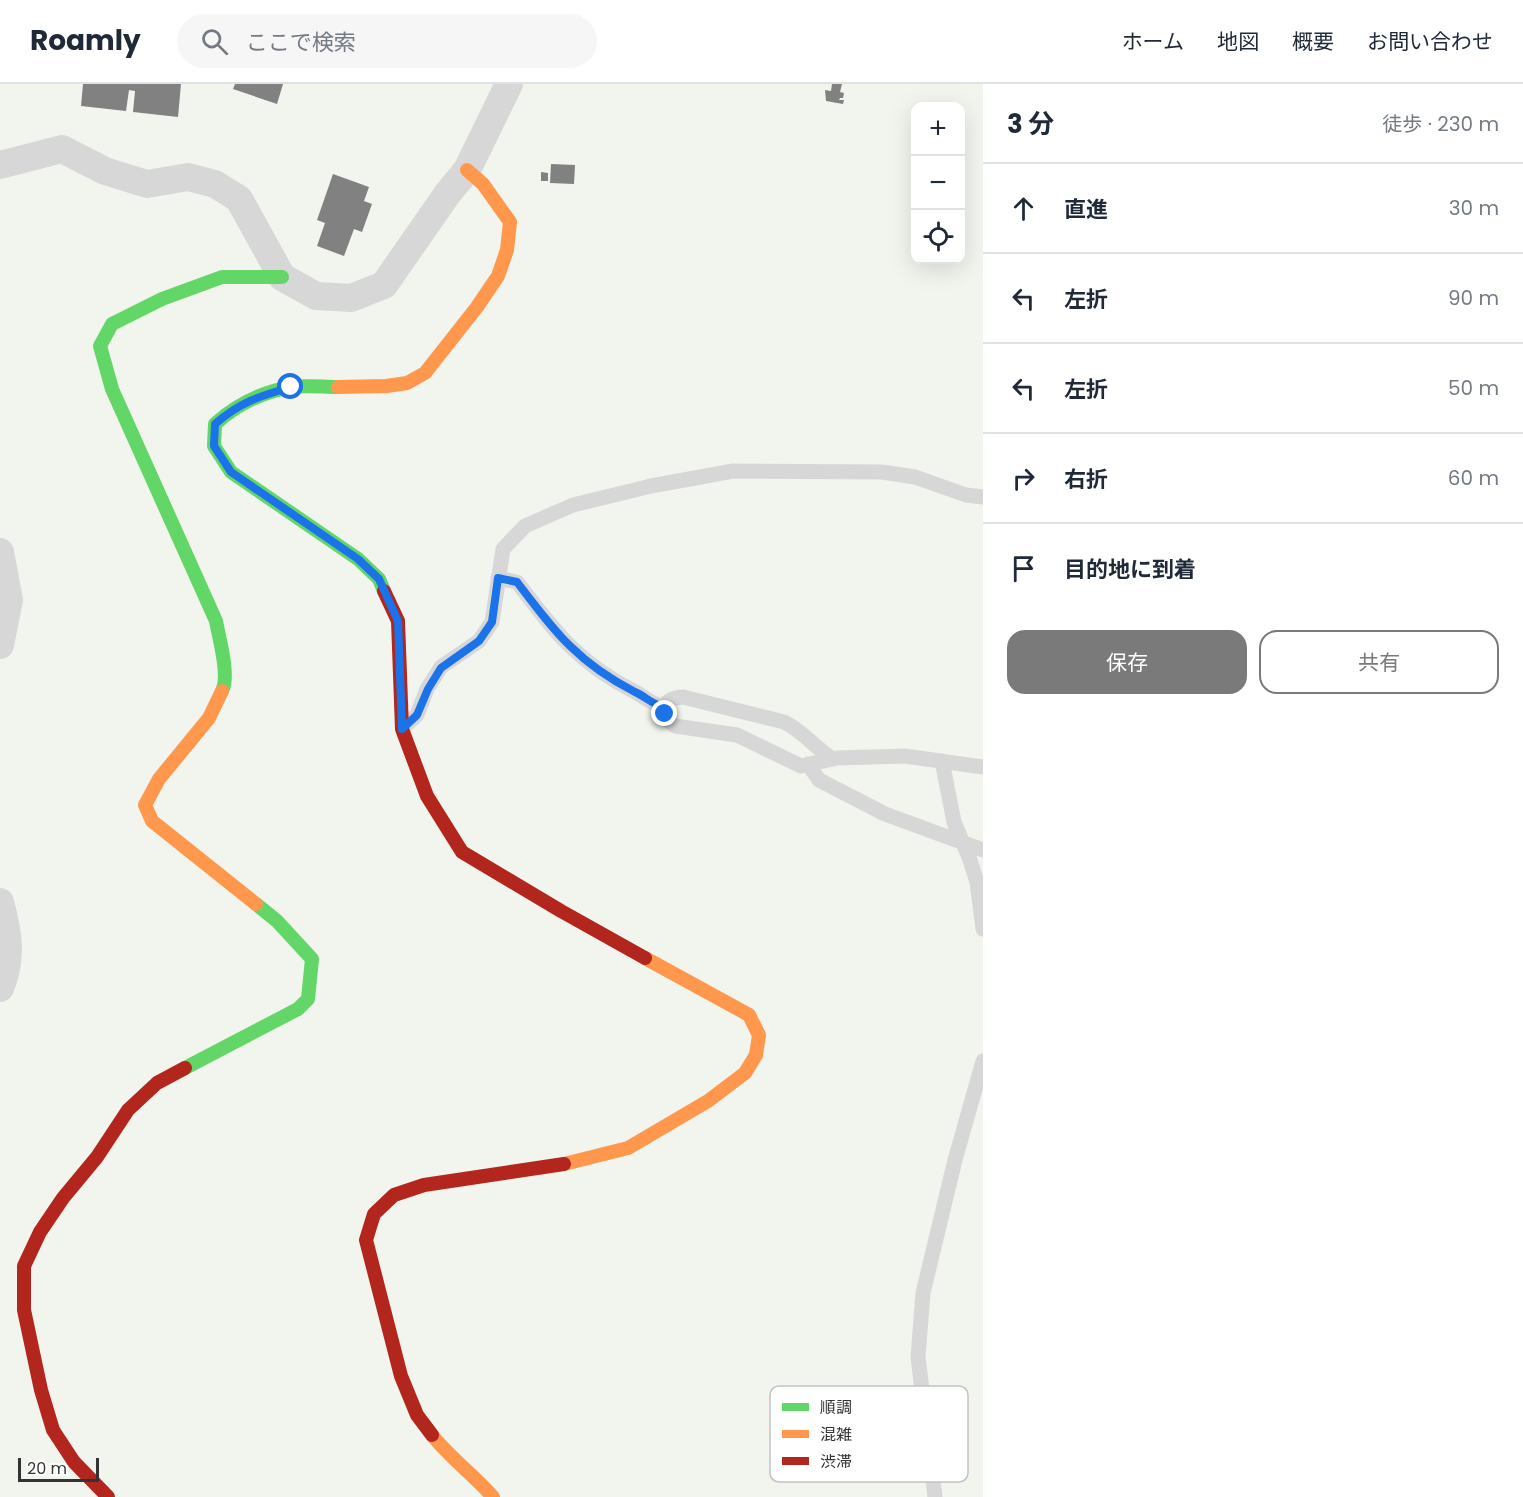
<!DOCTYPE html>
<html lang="ja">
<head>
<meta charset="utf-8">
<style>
	body { margin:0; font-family:Poppins,"Noto Sans JP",sans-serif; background:#f6f6f7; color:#1f2937 }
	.controls { position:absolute; right:18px; top:18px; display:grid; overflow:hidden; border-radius:12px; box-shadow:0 6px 24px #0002 }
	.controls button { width:54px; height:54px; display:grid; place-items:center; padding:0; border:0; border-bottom:2px solid #e0e1e3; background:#fff; color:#1f2937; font:30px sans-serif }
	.scale { position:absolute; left:18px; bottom:15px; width:81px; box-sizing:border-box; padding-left:6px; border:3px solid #333; border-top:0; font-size:16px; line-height:21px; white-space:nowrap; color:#333; -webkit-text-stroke:4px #fff; paint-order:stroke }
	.stop { position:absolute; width:18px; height:18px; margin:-14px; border:4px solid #1a73e8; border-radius:50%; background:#fff }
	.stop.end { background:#1a73e8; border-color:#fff; box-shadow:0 2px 6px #0008 }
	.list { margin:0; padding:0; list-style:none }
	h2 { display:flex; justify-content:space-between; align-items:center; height:78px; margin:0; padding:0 24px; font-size:26px }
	h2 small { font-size:20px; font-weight:400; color:#747a83 }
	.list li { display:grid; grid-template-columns:39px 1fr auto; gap:18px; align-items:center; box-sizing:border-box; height:90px; padding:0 24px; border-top:2px solid #e0e1e3 }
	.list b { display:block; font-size:22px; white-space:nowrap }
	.list em { font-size:20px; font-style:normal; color:#747a83 }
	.actions { display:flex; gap:12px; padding:18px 24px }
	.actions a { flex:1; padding:14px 0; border:2px solid #7a7a7a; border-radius:18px; text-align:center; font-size:21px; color:#7a7a7a }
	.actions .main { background:#7a7a7a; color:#fff }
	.icon { flex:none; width:33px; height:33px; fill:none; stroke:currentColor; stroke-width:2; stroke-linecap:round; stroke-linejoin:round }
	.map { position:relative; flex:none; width:983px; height:1413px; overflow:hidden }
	header { display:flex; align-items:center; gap:36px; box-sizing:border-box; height:84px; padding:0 30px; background:#fff; border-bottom:2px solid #e0e1e3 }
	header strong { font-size:28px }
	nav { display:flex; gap:33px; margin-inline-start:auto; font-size:21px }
	.search { width:420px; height:54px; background:#f6f6f7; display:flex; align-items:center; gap:15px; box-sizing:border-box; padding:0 21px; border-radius:33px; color:#747a83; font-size:22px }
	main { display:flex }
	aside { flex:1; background:#fff }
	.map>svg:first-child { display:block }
</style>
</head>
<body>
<header>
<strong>Roamly</strong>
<div class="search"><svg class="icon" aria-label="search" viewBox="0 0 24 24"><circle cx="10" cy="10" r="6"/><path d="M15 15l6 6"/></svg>ここで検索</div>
<nav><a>ホーム</a><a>地図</a><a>概要</a><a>お問い合わせ</a></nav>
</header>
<main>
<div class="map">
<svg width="983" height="1413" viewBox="0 0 983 1413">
	<rect width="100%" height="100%" fill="#fff"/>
	<path fill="#f1f5ed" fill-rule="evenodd" d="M 0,0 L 983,0 L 983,1413 L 0,1413 ZM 916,22 L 960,22 L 960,176 L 916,176 Z"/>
	<path fill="#818181" d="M 83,0 L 181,0 L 178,33 L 133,28 L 135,7 L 129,6 L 126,27 L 81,22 Z
		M 235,0 L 283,0 L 277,20 L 233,5 Z
		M 832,0 L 842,0 L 840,8 L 844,9 L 843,14 L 840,14 L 839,16 L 844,16 L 843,20 L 826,17 L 825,6 L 831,7 Z
		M 551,80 L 575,81 L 574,100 L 550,99 Z
		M 541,88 L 548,89 L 548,97 L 541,97 Z
		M 333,90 L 369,103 L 364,117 L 372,120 L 362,148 L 354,145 L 344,172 L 317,162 L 325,139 L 317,136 Z"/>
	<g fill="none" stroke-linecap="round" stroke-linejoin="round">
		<path stroke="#d7d7d7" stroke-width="15" d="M 498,494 L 517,498 C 555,548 578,579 635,608 C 645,613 653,621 664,623 L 669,637 L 675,642 L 737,651 L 801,682 L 837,674 L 905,672 L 983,683
			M 664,623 C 668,615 674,614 683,613 L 784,638 C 803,647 815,664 833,675
			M 403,644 L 417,631 L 427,605 L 441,583 L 479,557 L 492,538 L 503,465 L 525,442 L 573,421 L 651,402 L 733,387 L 882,388 L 915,393 L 966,411 L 983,413
			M 942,677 L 954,738 L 969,773 L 977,798 L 983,845
			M 808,680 L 819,696 L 885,730 L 983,766
			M 935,1413 L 918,1273 L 923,1209 L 955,1076 L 983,977"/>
		<path stroke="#d7d7d7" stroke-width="28" d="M 0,81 L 62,65 L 105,87 L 147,100 L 188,93 L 215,100 L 239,115 L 282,193 L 316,212 L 351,214 L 384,201 L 448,109 L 467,86 L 509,0
			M 0,468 L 9,516 L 0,561
			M 0,818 C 8,848 13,873 0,904"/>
		<path stroke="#63d668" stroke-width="14" d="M 338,303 C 323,303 306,301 291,303 C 262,308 236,321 215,340 L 214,362 L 231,388 L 358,475 L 379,495 L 384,507
			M 222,607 C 230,592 219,554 216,537 L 112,305 L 100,262 L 112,240 L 162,215 L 222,193 L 282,193
			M 185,984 L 298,925 L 308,915 L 312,875 L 277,837 L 256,820"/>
		<path stroke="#ff974d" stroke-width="14" d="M 338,303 L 386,302 L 407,299 L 425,289 L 477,223 L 498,192 L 507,166 L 510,138 L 483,100 L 467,86
			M 222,607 L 209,634 L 159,695 L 145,721 L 152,737 L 256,820
			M 564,1080 L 628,1064 L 708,1017 L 745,989 L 756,971 L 759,951 L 749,931 L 645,874
			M 432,1351 C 450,1374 474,1391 493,1413"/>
		<path stroke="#b3261e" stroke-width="14" d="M 384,507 L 398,537 L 402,645 L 427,712 L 462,768 L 561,827 L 645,874
			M 432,1351 L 417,1331 L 401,1292 L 366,1156 L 374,1130 L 394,1111 L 424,1101 L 564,1080
			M 108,1413 L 74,1378 L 53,1346 L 41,1306 L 24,1226 L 24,1182 L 40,1148 L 63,1114 L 97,1073 L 128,1026 L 157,999 L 185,984"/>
	</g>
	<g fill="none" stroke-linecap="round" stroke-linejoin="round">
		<path stroke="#1a73e8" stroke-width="8" d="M 291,303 C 260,312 240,318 215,340 L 214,362 L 231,388 L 358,475 L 379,495 L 398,537 L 402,645 L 417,631 L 428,605 L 441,584 L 479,557 L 492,538 L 498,494 L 517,498 C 555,548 578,579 635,608 C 646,613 653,621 664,623 L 665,630"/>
	</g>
	<rect x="770" y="1302" width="198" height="96" rx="9" fill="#fff" stroke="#c2c2c2" stroke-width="1.5"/>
	<rect x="782" y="1319" width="27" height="8" fill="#63d668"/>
	<rect x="782" y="1346" width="27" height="8" fill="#ff974d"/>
	<rect x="782" y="1373" width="27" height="8" fill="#b3261e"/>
	<g font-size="16" fill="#333">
		<text x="820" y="1329">順調</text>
		<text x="820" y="1356">混雑</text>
		<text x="820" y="1383">渋滞</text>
	</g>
</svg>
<div class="controls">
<button>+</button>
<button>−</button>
<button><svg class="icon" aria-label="locate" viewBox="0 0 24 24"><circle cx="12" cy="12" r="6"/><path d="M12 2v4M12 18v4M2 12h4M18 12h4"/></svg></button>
</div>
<div class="scale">20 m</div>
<div class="stop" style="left:291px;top:303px"></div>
<div class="stop end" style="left:665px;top:630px"></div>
</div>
<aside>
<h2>3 分<small>徒歩 · 230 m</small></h2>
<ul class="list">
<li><svg class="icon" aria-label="ahead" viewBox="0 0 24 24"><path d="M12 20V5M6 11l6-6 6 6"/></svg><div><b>直進</b></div><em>30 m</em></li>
<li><svg class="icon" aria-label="left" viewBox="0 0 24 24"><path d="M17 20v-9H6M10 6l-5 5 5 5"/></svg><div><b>左折</b></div><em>90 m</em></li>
<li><svg class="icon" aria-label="left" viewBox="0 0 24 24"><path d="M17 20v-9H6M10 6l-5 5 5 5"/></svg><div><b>左折</b></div><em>50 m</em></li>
<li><svg class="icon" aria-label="right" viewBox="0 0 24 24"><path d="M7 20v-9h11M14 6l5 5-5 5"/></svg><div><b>右折</b></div><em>60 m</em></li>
<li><svg class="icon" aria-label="arrive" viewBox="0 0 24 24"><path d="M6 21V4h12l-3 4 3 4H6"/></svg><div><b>目的地に到着</b></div></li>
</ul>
<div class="actions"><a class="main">保存</a><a>共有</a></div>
</aside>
</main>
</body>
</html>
